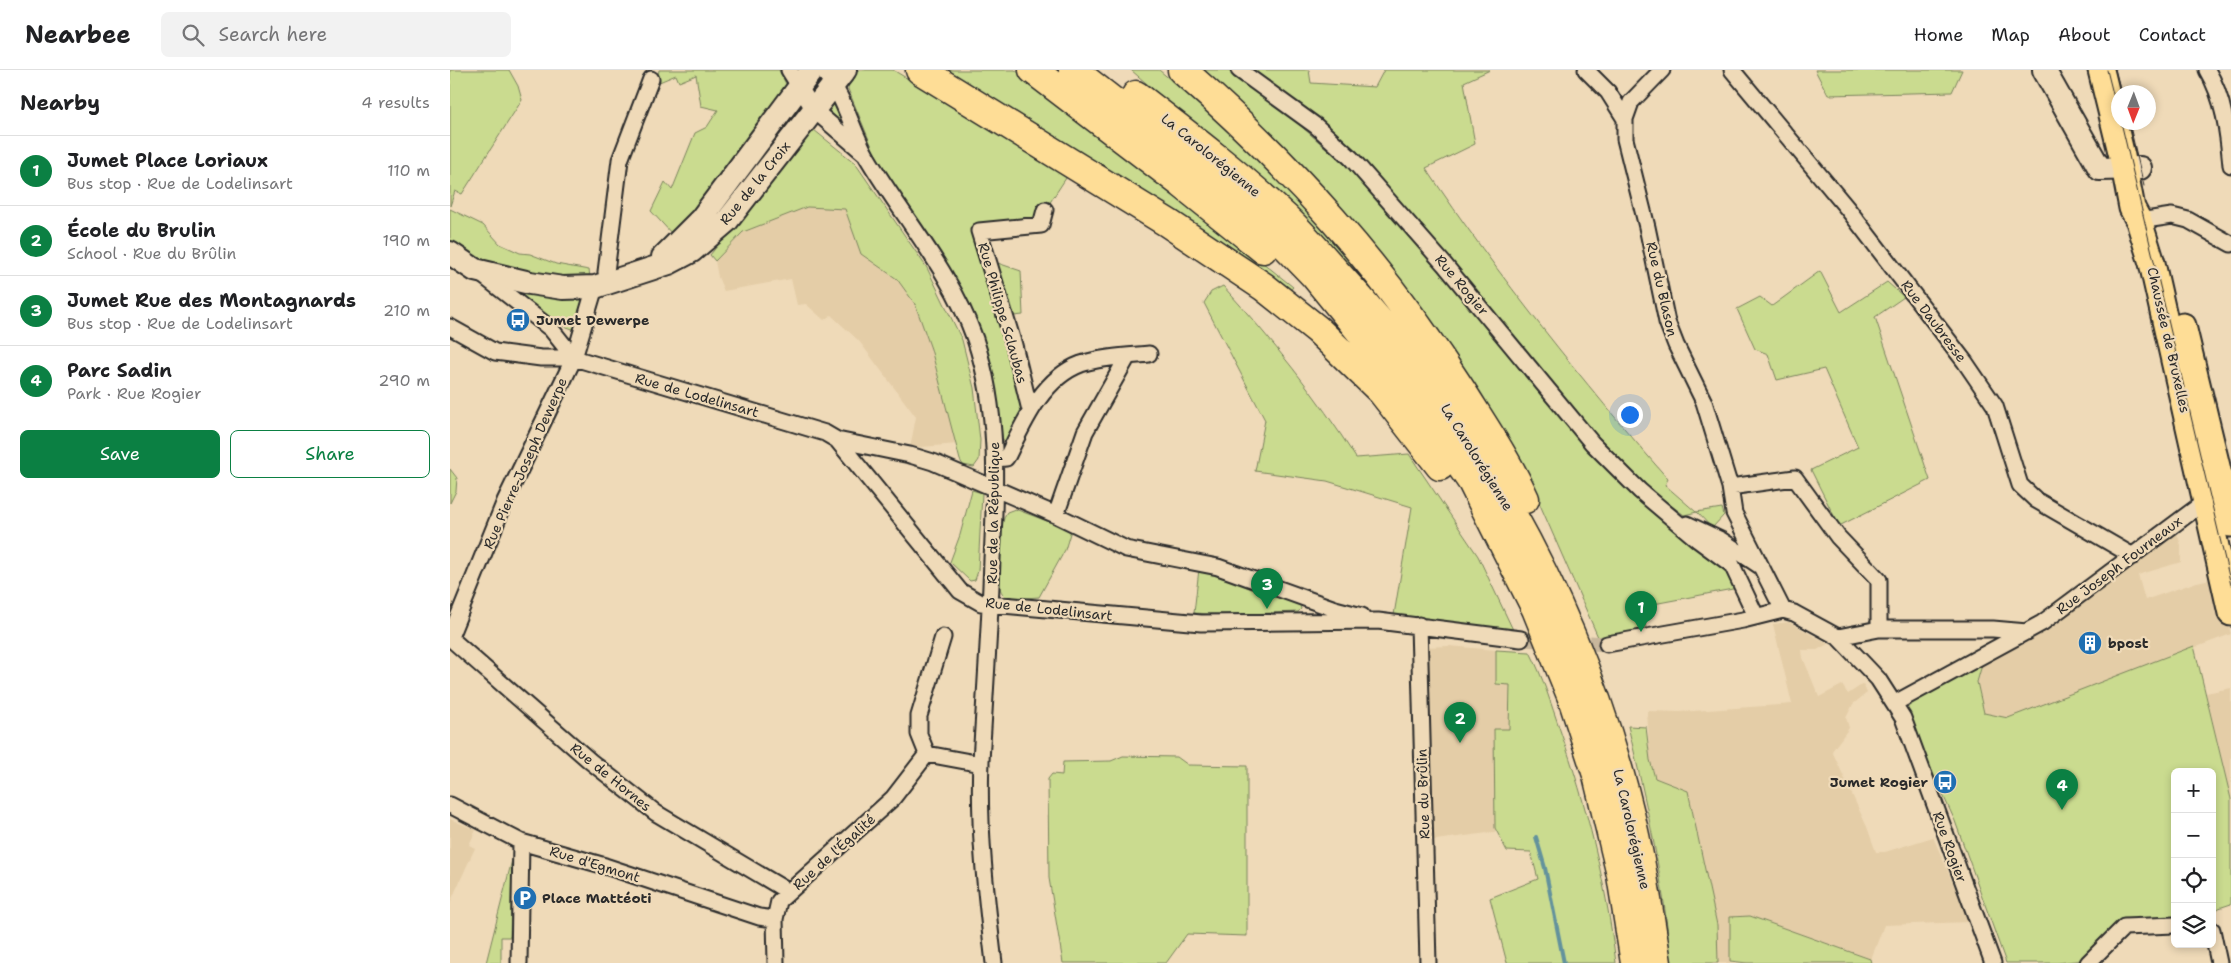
<!DOCTYPE html>
<html lang="en">
<head>
<meta charset="utf-8">
<style>
	body { margin:0; font-family:"Shantell Sans",sans-serif; background:#f2f2f2; color:#202124 }
	.controls { position:absolute; right:15px; bottom:15px; display:grid; overflow:hidden; border-radius:8px; box-shadow:0 2px 8px #0003 }
	.controls button { width:45px; height:45px; display:grid; place-items:center; padding:0; border:0; border-bottom:1px solid #e0e0e0; background:#fff; color:#202124; font:25px sans-serif }
	.compass { position:absolute; left:1661px; top:15px; width:45px; height:45px; border-radius:50%; background:#fff; box-shadow:0 2px 8px #0003; rotate:181deg }
	.you { position:absolute; left:1179px; top:344px; width:18px; height:18px; margin:-12px; border:4px solid #fff; border-radius:50%; background:#1a73e8; box-shadow:0 0 0 8px #1a73e833 }
	.badge { display:grid; place-items:center; width:32px; height:32px; border-radius:50%; background:#0b8043; color:#fff; font-size:16px; font-weight:700 }
	.pin { position:absolute; translate:-50% -41px; filter:drop-shadow(0 1px 2px #0008) }
	.pin::after { content:''; position:absolute; top:26px; width:18px; height:15px; background:inherit; clip-path:polygon(0 0,100% 0,50% 100%) }
	.list { margin:0; padding:0; list-style:none }
	h2 { display:flex; justify-content:space-between; align-items:center; height:65px; margin:0; padding:0 20px; font-size:21px }
	h2 small { font-size:16px; font-weight:400; color:#757577 }
	.list li { display:grid; grid-template-columns:32px 1fr auto; gap:15px; align-items:center; box-sizing:border-box; height:70px; padding:0 20px; border-top:1px solid #e0e0e0 }
	.list b { display:block; font-size:19px; white-space:nowrap }
	.list p { margin:0; font-size:16px; white-space:nowrap; color:#757577 }
	.list em { font-size:16px; font-style:normal; color:#757577 }
	.actions { display:flex; gap:10px; padding:15px 20px }
	.actions a { flex:1; padding:11px 0; border:1px solid #0b8043; border-radius:8px; text-align:center; font-size:18px; color:#0b8043 }
	.actions .main { background:#0b8043; color:#fff }
	.icon { flex:none; width:28px; height:28px; fill:none; stroke:currentColor; stroke-width:2; stroke-linecap:round; stroke-linejoin:round }
	.map { position:relative; flex:none; width:1781px; height:893px; overflow:hidden }
	header { display:flex; align-items:center; gap:30px; box-sizing:border-box; height:70px; padding:0 25px; background:#fff; border-bottom:1px solid #e0e0e0 }
	header strong { font-size:24px }
	nav { display:flex; gap:28px; margin-inline-start:auto; font-size:18px }
	.search { width:350px; height:45px; background:#f2f2f2; display:flex; align-items:center; gap:12px; box-sizing:border-box; padding:0 18px; border-radius:8px; color:#757577; font-size:19px }
	main { display:flex }
	aside { flex:1; background:#fff }
	.map>svg:first-child { display:block }
</style>
</head>
<body>
<header>
<strong>Nearbee</strong>
<div class="search"><svg class="icon" aria-label="search" viewBox="0 0 24 24"><circle cx="10" cy="10" r="6"/><path d="M15 15l6 6"/></svg>Search here</div>
<nav><a>Home</a><a>Map</a><a>About</a><a>Contact</a></nav>
</header>
<main>
<aside>
<h2>Nearby<small>4 results</small></h2>
<ul class="list">
<li><span class="badge">1</span><div><b>Jumet Place Loriaux</b><p>Bus stop · Rue de Lodelinsart</p></div><em>110 m</em></li>
<li><span class="badge">2</span><div><b>École du Brulin</b><p>School · Rue du Brûlin</p></div><em>190 m</em></li>
<li><span class="badge">3</span><div><b>Jumet Rue des Montagnards</b><p>Bus stop · Rue de Lodelinsart</p></div><em>210 m</em></li>
<li><span class="badge">4</span><div><b>Parc Sadin</b><p>Park · Rue Rogier</p></div><em>290 m</em></li>
</ul>
<div class="actions"><a class="main">Save</a><a>Share</a></div>
</aside>
<div class="map">
<svg width="1781" height="893" viewBox="0 0 1781 893">
	<rect width="100%" height="100%" fill="#efdab8"/>
	<filter id="ink" filterUnits="userSpaceOnUse"><feTurbulence type="fractalNoise" baseFrequency=".02" numOctaves="2"/><feDisplacementMap in="SourceGraphic" scale="10" xChannelSelector="R" yChannelSelector="G"/><feConvolveMatrix kernelMatrix="1 2 1 2 8 2 1 2 1" color-interpolation-filters="sRGB"/></filter>
	<g filter="url(#ink)">
		<path fill="#e4cda7" d="M 357,137 L 395,139 L 411,184 L 447,209 L 465,234 L 481,279 L 507,374 L 460,378 L 466,347 L 409,271 L 381,245 L 374,250 L 356,234 L 347,235 L 341,209 L 274,221 L 268,207 L 265,191 L 293,162 Z
			M 1727,464 L 1731,475 L 1731,492 L 1688,505 L 1695,530 L 1747,512 L 1765,508 L 1781,564 L 1558,648 L 1534,643 L 1527,612 L 1532,595 L 1593,560 Z
			M 1339,552 L 1378,574 L 1367,580 L 1352,580 L 1353,588 L 1369,627 L 1392,615 L 1398,624 L 1413,614 L 1417,623 L 1403,634 L 1396,648 L 1399,658 L 1382,681 L 1417,757 L 1426,782 L 1435,782 L 1483,767 L 1520,852 L 1434,855 L 1421,889 L 1300,846 L 1280,847 L 1280,893 L 1268,893 L 1267,855 L 1238,721 L 1205,708 L 1200,690 L 1197,641 L 1229,642 L 1342,634 L 1323,554 Z
			M 999,576 L 1046,580 L 1046,614 L 1060,615 L 1059,660 L 1044,660 L 1045,762 L 978,771 L 974,577 Z
			M 1781,618 L 1781,729 L 1756,623 Z
			M 0,749 L 26,760 L 19,775 L 25,778 L 0,833 Z"/>
		<path fill="#cadb8f" stroke="#7a835d" d="M 0,0 L 59,0 L 68,16 L 72,30 L 12,124 L 5,121 L 0,136 Z
			M 209,0 L 329,0 L 338,18 L 294,87 L 223,165 L 201,141 L 215,112 L 222,120 L 245,63 L 257,57 L 268,40 L 251,36 L 246,5 L 229,12 L 226,5 L 207,13 Z
			M 407,0 L 443,0 L 618,105 L 595,140 L 591,155 L 529,161 L 536,189 L 571,201 L 573,245 L 555,247 L 575,338 L 558,372 L 553,370 L 536,285 L 427,89 L 398,19 L 398,13 Z
			M 483,0 L 565,0 L 704,105 L 843,217 L 836,225 Z
			M 681,0 L 709,0 L 838,109 L 958,257 L 811,113 Z
			M 752,0 L 779,0 L 802,13 L 910,108 L 921,111 L 789,0 L 859,0 L 861,13 L 925,17 L 934,0 L 1040,0 L 1014,12 L 1025,74 L 976,98 C 1048,206 1133,312 1218,409 L 1215,415 L 1246,442 L 1272,438 L 1274,445 L 1262,458 L 1247,442 L 1234,445 L 1178,403 L 1283,506 L 1288,518 L 1193,536 L 1196,559 L 1148,567 L 1077,405 Z
			M 1365,0 L 1512,0 L 1502,22 L 1378,25 Z
			M 381,31 L 387,37 L 401,64 L 374,39 Z
			M 364,60 L 405,93 L 477,198 L 512,270 L 524,318 L 530,370 L 529,390 L 524,397 L 513,395 L 510,390 L 481,279 L 465,234 L 447,209 L 411,184 L 395,139 L 357,137 L 293,162 L 265,191 L 260,185 L 352,69 L 357,62 Z
			M 0,139 L 33,155 L 50,174 L 70,183 L 80,184 L 106,194 L 139,200 L 140,207 L 120,212 L 26,194 L 0,174 Z
			M 1370,201 L 1391,242 L 1437,212 L 1454,227 L 1425,247 L 1480,410 L 1389,456 L 1361,400 L 1408,377 L 1374,299 L 1327,310 L 1318,284 L 1305,279 L 1287,239 L 1310,227 L 1322,236 Z
			M 773,216 C 822,270 867,326 906,388 L 959,384 L 1028,486 L 1064,562 L 944,545 L 962,437 L 877,411 L 805,401 L 815,350 L 754,233 L 761,222 Z
			M 69,217 L 136,230 L 128,261 L 103,252 L 83,235 L 66,225 Z
			M 0,399 L 7,408 L 6,421 L 0,433 Z
			M 522,420 L 532,423 L 528,501 L 525,510 L 520,511 L 500,492 L 510,465 Z
			M 565,439 L 621,460 L 615,480 L 589,527 L 560,529 C 555,527 551,523 550,518 C 547,505 549,451 557,442 Z
			M 749,499 L 771,502 L 849,532 L 851,539 L 848,542 C 813,543 779,546 744,543 Z
			M 1744,576 L 1781,729 L 1781,834 L 1769,838 L 1762,844 L 1762,702 L 1725,702 L 1725,850 L 1668,852 L 1633,890 L 1607,893 L 1556,893 L 1505,751 L 1455,642 L 1461,633 L 1532,595 L 1527,612 L 1534,643 L 1558,648 Z
			M 1046,580 L 1080,582 C 1093,607 1101,634 1110,660 C 1137,736 1156,813 1166,893 L 1057,893 L 1040,828 L 1088,809 L 1081,782 L 1057,781 L 1045,758 L 1044,659 L 1059,659 L 1060,615 L 1046,614 Z
			M 1178,656 L 1196,657 L 1200,690 L 1205,708 L 1238,721 L 1267,855 L 1268,893 L 1221,893 C 1214,812 1197,735 1178,656 Z
			M 673,686 L 727,687 L 738,695 L 797,696 L 797,866 L 737,864 L 716,893 L 613,893 L 599,808 L 598,709 L 602,704 L 612,705 L 613,692 L 661,691 Z
			M 62,790 L 60,867 L 51,867 L 51,893 L 36,893 Z
			M 1300,846 L 1420,889 L 1421,893 L 1297,893 L 1280,891 L 1280,847 Z"/>
		<g fill="none" stroke-linecap="round" stroke-linejoin="round">
			<path stroke="#63929c" stroke-width="4" d="M 1086,767 L 1095,798 L 1114,893"/>
			<path stroke="#c8b79c" stroke-width="15" stroke-dasharray="15 8" stroke-linecap="butt" d="M 1071,569 L 1157,574"/>
			<g stroke="#2b2b2b" stroke-width="19">
				<path id="street" d="M 339,0 L 364,40 L 414,83
					M 372,0 C 396,27 400,57 417,87 C 453,148 501,201 525,269 C 549,341 546,414 542,489 C 540,556 535,623 531,691 C 528,758 536,826 544,893
					M 789,0 L 866,56 L 901,88 L 994,194 L 1142,373 L 1190,421 L 1248,470 L 1282,495 L 1306,546
					M 1136,0 L 1158,22 L 1175,49
					M 1212,0 L 1181,32 L 1175,49 L 1175,69 L 1197,157 L 1217,252 L 1226,275 L 1254,332 L 1280,417 L 1284,443 L 1333,540
					M 1282,0 L 1397,138 L 1515,292 L 1545,336 L 1570,415 L 1586,430 L 1683,486
					M 1757,0 C 1774,28 1778,63 1781,95
					M 1689,151 L 1722,146 L 1738,150 L 1781,174
					M 31,204 L 101,259 L 124,288
					M 158,213 L 156,202 L 170,90 L 201,9
					M 0,257 L 45,282 L 91,288 L 124,288 L 375,363 L 387,370 L 510,521 L 531,533 L 751,553 L 928,551 L 1071,569
					M 580,340 L 564,275 L 529,161 L 591,155 L 595,140
					M 387,370 L 460,385 L 483,392 L 606,445 L 676,479 L 768,497 L 885,539 L 912,546
					M 545,389 L 556,388 L 558,385 C 574,352 593,308 631,294 C 652,287 677,286 699,284
					M 1280,417 L 1345,408 L 1388,467 L 1429,510 L 1429,559
					M 606,445 L 635,362 L 678,286
					M 1237,454 L 1271,470 L 1310,496
					M 969,555 L 978,893
					M 0,567 L 55,431 L 124,288 L 145,217
					M 493,567 L 469,646 L 469,664 L 477,684 L 531,694
					M 1388,567 L 1429,559 L 1543,559 L 1577,562
					M 0,568 L 140,691 L 206,743 L 339,822
					M 1157,574 L 1293,550 L 1333,540 L 1344,543 L 1388,567 L 1428,609 L 1453,648 L 1543,893
					M 1445,633 L 1592,553 L 1761,427
					M 0,735 L 71,772 L 155,796 L 309,847 L 325,849
					M 1762,860 L 1769,893
					M 69,893 L 71,772
					M 326,893 L 325,849 L 329,831 L 443,728 L 477,684
					M 1638,893 L 1674,857 L 1725,855"/>
			</g>
			<g stroke="#2b2b2b" stroke-width="26">
				<path id="secondary" d="M 1594,0 L 1650,99 L 1690,98
					M 0,183 L 25,200 L 80,213 L 113,218 L 145,217 L 219,193 L 242,181 L 277,151 L 395,0
					M 213,187 L 251,149 L 362,0"/>
			</g>
			<g stroke="#2b2b2b" stroke-width="29">
				<path id="primary" d="M 1651,0 L 1672,86 L 1682,138 L 1689,151 L 1702,193 L 1781,543
					M 1733,256 L 1781,454"/>
			</g>
			<g stroke="#2b2b2b" stroke-width="31">
				<path id="highway" d="M 470,0 L 718,153 L 814,217 L 868,260 L 932,322 L 990,396
					M 583,0 L 732,114 L 813,179
					M 623,0 L 738,90 L 835,175 L 864,205 L 965,329 L 1022,412 L 1086,539 L 1122,628 L 1147,705 L 1171,805 L 1185,893
					M 732,0 C 842,96 933,198 1012,321 C 1034,356 1058,391 1075,429
					M 686,25 C 738,65 789,104 836,148 C 854,165 870,184 886,202 C 1017,343 1115,513 1168,698 C 1187,762 1197,827 1207,893"/>
			</g>
			<use href="#street" stroke="#efdab8" stroke-width="15"/>
			<use href="#secondary" stroke="#efdab8" stroke-width="22"/>
			<use href="#primary" stroke="#fedd96" stroke-width="25"/>
			<use href="#highway" stroke="#fedd96" stroke-width="28"/>
			<path stroke="#2b2b2b" stroke-width="1" d="M 1657,0 L 1668,44
				M 1665,0 L 1671,22
				M 1671,52 L 1781,515
				M 1679,52 L 1694,116"/>
		</g>
	</g>
	<defs>
		<g id="bus-disc" transform="scale(1.25)"><circle r="9.5" fill="#1f6fb2" stroke="#efdab8"/><path d="M-5-6H5V4H4V6H2V4H-2V6H-4V4H-5ZM-3.5-4V0h7V-4ZM-3.5 1.2v1.5H-2V1.2ZM2 1.2v1.5H3.5V1.2Z" fill="#fff"/></g>
		<g id="building-disc" transform="scale(1.25)"><circle r="9.5" fill="#1f6fb2" stroke="#efdab8"/><path d="M-4-6H4V6H1V3H-1V6H-4ZM-2.5-4.3h1.7v1.8h-1.7ZM.8-4.3h1.7v1.8H.8ZM-2.5-1h1.7V.8h-1.7ZM.8-1h1.7V.8H.8Z" fill="#fff"/></g>
		<g id="parking-disc" transform="scale(1.25)"><circle r="9.5" fill="#1f6fb2" stroke="#efdab8"/><path d="M-3.5-5.5H1a3.5 3.5 0 0 1 0 7H-1V5.5H-3.5ZM-1-3.4V-.6H.8a1.4 1.4 0 0 0 0-2.8Z" fill="#fff"/></g>
	</defs>
	<g fill-rule="evenodd">
		<use href="#bus-disc" x="68" y="250"/>
		<use href="#building-disc" x="1640" y="573"/>
		<use href="#bus-disc" x="1495" y="712"/>
		<use href="#parking-disc" x="75" y="828"/>
	</g>
	<g text-anchor="middle" dominant-baseline="central" stroke-width="4.5" stroke-linejoin="round" paint-order="stroke">
		<g font-size="14" fill="#2b2b2b" stroke="#efdab8">
			<text transform="translate(761 85) rotate(39)">La Carolorégienne</text>
			<text transform="translate(305 113) rotate(-51)">Rue de la Croix</text>
			<text transform="translate(1012 215) rotate(50)">Rue Rogier</text>
			<text transform="translate(1212 219) rotate(77)">Rue du Blason</text>
			<text transform="translate(553 243) rotate(74)">Rue Philippe Sclaubas</text>
			<text transform="translate(1484 251) rotate(53)">Rue Daubresse</text>
			<text transform="translate(1719 270) rotate(77)">Chaussée de Bruxelles</text>
			<text transform="translate(247 325) rotate(16)">Rue de Lodelinsart</text>
			<text transform="translate(1027 387) rotate(58)">La Carolorégienne</text>
			<text transform="translate(75 393) rotate(-66)">Rue Pierre-Joseph Dewerpe</text>
			<text transform="translate(543 443) rotate(-89)">Rue de la République</text>
			<text transform="translate(1669 495) rotate(-37)">Rue Joseph Fourneaux</text>
			<text transform="translate(599 539) rotate(6)">Rue de Lodelinsart</text>
			<text transform="translate(161 707) rotate(39)">Rue de Hornes</text>
			<text transform="translate(973 724) rotate(-92)">Rue du Brûlin</text>
			<text transform="translate(1182 759) rotate(77)">La Carolorégienne</text>
			<text transform="translate(1500 777) rotate(70)">Rue Rogier</text>
			<text transform="translate(384 782) rotate(-42)">Rue de l'Égalité</text>
			<text transform="translate(145 794) rotate(17)">Rue d'Egmont</text>
		</g>
		<g font-size="14" font-weight="bold" fill="#2b2b2b" stroke="#efdab8" text-anchor="start">
			<text x="86" y="250">Jumet Dewerpe</text>
			<text x="1658" y="573">bpost</text>
			<text x="1478" y="712" text-anchor="end">Jumet Rogier</text>
			<text x="92" y="828">Place Mattéoti</text>
		</g>
	</g>
</svg>
<div class="controls">
<button>+</button>
<button>−</button>
<button><svg class="icon" aria-label="locate" viewBox="0 0 24 24"><circle cx="12" cy="12" r="6"/><path d="M12 2v4M12 18v4M2 12h4M18 12h4"/></svg></button>
<button><svg class="icon" aria-label="layers" viewBox="0 0 24 24"><path d="M12 4l9 5-9 5-9-5zM3 14l9 5 9-5"/></svg></button>
</div>
<svg class="compass" viewBox="-18 -18 36 36"><path d="M0-13l5 13h-10z" fill="#e53935"/><path d="M0 13l5-13h-10z" fill="#757577"/></svg>
<div class="you"></div>
<div class="pin badge" style="left:1191px;top:562px">1</div>
<div class="pin badge" style="left:1010px;top:673px">2</div>
<div class="pin badge" style="left:817px;top:539px">3</div>
<div class="pin badge" style="left:1612px;top:740px">4</div>
</div>
</main>
</body>
</html>
